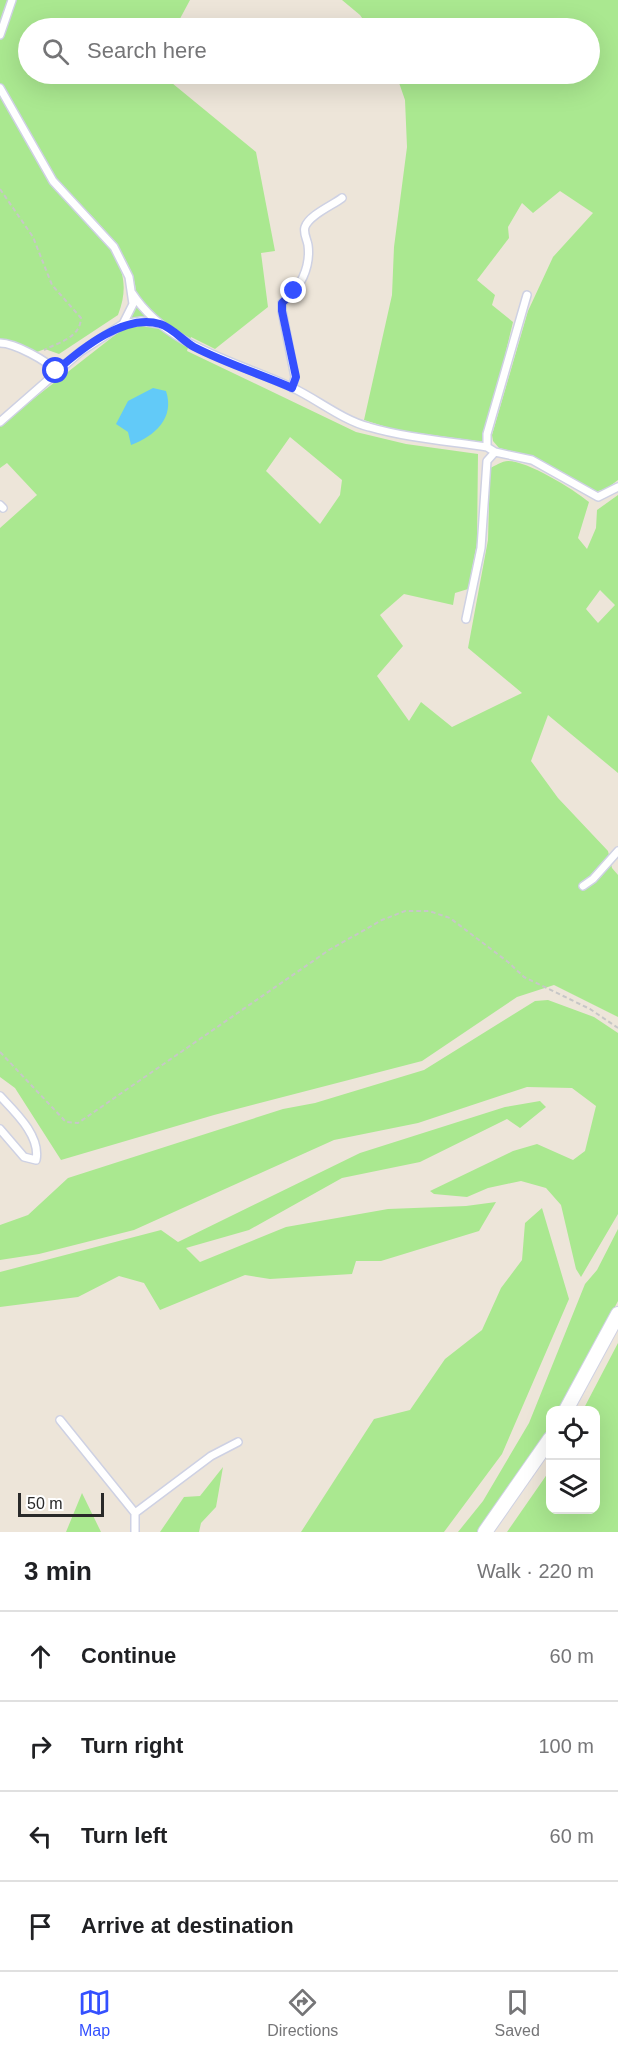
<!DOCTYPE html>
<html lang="en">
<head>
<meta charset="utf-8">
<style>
	body { margin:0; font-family:Helvetica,sans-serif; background:#f6f6f6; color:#202124 }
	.controls { position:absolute; right:18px; bottom:18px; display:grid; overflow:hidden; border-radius:12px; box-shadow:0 6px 24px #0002 }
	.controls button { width:54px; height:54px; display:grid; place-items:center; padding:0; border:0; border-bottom:2px solid #e0e0e0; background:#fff; color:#202124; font:30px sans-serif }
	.scale { position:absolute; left:18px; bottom:15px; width:86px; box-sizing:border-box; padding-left:6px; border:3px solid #292929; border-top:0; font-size:16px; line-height:21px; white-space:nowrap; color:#292929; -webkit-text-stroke:4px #fff; paint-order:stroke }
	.stop { position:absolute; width:18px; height:18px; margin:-14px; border:4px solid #3450ff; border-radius:50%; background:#fff }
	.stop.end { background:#3450ff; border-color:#fff; box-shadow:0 2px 6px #0008 }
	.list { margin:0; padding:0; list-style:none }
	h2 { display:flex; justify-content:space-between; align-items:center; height:78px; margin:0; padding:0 24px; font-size:26px }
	h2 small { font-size:20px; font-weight:400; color:#757577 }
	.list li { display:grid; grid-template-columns:39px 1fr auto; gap:18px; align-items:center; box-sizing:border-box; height:90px; padding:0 24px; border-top:2px solid #e0e0e0 }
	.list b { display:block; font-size:22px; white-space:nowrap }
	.list em { font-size:20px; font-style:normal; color:#757577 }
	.icon { flex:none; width:33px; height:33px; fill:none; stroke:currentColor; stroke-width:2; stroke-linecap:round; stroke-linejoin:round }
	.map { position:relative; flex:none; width:618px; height:1532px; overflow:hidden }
	.search { position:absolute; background:#fff; box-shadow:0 6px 24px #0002; left:18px; right:18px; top:18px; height:66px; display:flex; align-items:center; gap:15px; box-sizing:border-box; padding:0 21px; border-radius:33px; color:#757577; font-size:22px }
	.sheet { height:438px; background:#fff }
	nav { display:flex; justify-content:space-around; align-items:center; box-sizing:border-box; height:84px; border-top:2px solid #e0e0e0; background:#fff; font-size:16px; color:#757577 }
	nav a { display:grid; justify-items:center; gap:3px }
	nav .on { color:#3450ff }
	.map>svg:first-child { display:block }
</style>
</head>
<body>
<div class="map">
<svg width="618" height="1532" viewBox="0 0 618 1532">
	<rect width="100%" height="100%" fill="#ede5d9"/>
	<path fill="#aae890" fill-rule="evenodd" d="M 0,0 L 190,0 L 175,28 L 28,28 L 28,74 L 161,74 L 256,152 L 275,251 L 261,253 L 268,307 L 215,349 L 191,337 L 187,351 L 356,432 L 406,444 L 478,454 L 477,543 L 468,589 L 455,593 L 453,605 L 404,594 L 380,615 L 403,646 L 377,676 L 409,721 L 421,702 L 452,727 L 522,693 L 468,648 L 488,540 L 490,468 C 495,466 502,461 508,461 C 528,461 573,489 589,502 L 578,538 L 587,549 L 596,528 L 597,510 L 618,495 L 618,773 L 548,715 L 531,761 L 558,798 L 608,851 L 612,868 L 618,875 L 618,1017 L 554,985 L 517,997 L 422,1061 L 214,1115 L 61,1160 L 15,1088 L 0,1077 L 0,528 L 37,495 L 7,463 L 0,468 L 0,425 L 124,328 C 156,290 118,243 90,214 C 92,225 98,230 104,239 C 122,265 130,284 118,315 L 59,354 L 45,349 L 34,353 L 0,339 ZM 290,437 L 342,480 L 340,495 L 320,524 L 266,471 ZM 600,590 L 615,605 L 598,623 L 586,609 Z
		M 342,0 L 618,0 L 618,480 L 606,489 L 594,492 L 532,456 L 499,448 L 493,441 L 492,435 L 528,311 L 553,257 L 593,213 L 560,191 L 533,213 L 522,203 L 508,227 L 509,238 L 477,280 L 495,295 L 492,305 L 513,322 L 484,442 L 396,430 L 364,420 L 392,295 L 394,247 L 407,147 L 405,100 L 396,74 L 590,74 L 590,28 L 369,28 L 360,15 Z
		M 548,1000 L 594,1017 L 618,1033 L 618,1214 L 581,1277 L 576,1269 L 561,1205 L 546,1188 L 521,1181 L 488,1188 L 467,1197 L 434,1194 L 430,1191 L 513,1151 L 537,1144 L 573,1160 L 585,1151 L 596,1106 L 572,1088 L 527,1087 L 418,1123 L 334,1140 L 134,1230 L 39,1254 L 0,1260 L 0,1225 L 28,1215 L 68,1178 L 283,1109 L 315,1103 L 424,1070 L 535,1001 Z
		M 540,1101 L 546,1107 L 520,1128 L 507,1119 L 420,1162 L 342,1178 L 249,1230 L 186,1248 L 200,1262 L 286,1227 L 388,1209 L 466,1206 L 496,1202 L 479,1231 L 381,1261 L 356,1261 L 352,1274 L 270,1279 L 245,1275 L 160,1310 L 144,1283 L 119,1276 L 78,1297 L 0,1307 L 0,1272 L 161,1230 L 178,1242 L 360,1153 L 505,1107 Z
		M 542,1208 L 569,1299 L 502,1454 L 444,1532 L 301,1532 L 374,1419 L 410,1410 L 445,1359 L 482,1330 L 501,1288 L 522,1260 L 525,1223 Z
		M 618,1229 L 618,1301 L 560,1410 L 550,1410 L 550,1428 L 541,1446 L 478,1532 L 458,1532 L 483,1501 L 529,1423 L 585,1284 L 597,1270 Z
		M 618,1343 L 618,1532 L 507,1532 L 550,1470 L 550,1510 L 596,1510 L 596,1410 L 583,1410 Z
		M 223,1467 L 216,1507 L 201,1523 L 199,1532 L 160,1532 L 184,1497 L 200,1496 Z
		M 82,1493 L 101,1532 L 66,1532 Z"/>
	<path fill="#62caf8" d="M 153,388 L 166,391 C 175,418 155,436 131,445 L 128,432 L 116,424 L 128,401 Z"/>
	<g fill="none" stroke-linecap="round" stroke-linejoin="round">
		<g stroke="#ced1e3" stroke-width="10">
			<path id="service" d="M 0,35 L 12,0
				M 0,88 L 53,181 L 114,247 L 129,277 L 133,304 L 123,324 L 80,352 L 0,422
				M 132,293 C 167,347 236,361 291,387 C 317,399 342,420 369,427 C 407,438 447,441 487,447 L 495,452 L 532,460 L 598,497 L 618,487
				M 123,324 L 141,321 L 159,324
				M 0,343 C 15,343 47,361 56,371
				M 292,388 L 295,377 L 282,311 L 282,303 C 300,290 311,267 308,245 C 307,239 303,233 305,227 C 309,215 333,205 342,198
				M 487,447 L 487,434 L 527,295
				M 0,505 L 3,508
				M 466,619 L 481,548 L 487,461 L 495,452
				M 583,886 L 593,879 L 618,851
				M 0,1096 C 15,1112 41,1136 36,1160 L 24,1157 L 0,1129
				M 60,1420 L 135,1513
				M 135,1532 L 135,1513 L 211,1456 L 238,1442"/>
		</g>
		<g stroke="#ced1e3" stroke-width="16">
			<path id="minor" d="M 566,1410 L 618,1314
				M 485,1532 L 550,1439"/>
		</g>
		<path stroke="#c7c7c7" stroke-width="2" stroke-dasharray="4.5 3" stroke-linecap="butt" d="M 0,189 L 33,237 L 52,285 L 81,318 C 80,338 59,342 44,350
			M 0,1052 L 66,1122 L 78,1123 L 329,950 L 382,920 L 405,911 L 429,911 L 450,918 L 508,962 L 524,977 L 590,1009 L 618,1028"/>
		<use href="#service" stroke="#fff" stroke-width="7"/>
		<use href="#minor" stroke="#fff" stroke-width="14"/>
	</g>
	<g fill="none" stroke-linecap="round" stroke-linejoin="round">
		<path stroke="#3450ff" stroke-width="8" d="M 56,371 C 81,349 125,313 160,324 C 173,328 183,341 194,347 C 225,363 260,374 292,388 L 296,377 L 282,311 L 282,303 L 294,291"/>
	</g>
</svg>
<div class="controls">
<button><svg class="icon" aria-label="locate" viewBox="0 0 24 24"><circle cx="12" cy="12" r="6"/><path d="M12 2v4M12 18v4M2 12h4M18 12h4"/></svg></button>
<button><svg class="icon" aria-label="layers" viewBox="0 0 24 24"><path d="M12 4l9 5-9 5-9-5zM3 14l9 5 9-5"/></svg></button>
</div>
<div class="scale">50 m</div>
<div class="stop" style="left:56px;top:371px"></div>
<div class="stop end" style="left:294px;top:291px"></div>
<div class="search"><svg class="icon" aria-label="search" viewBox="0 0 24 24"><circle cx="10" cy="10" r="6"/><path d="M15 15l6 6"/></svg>Search here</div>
</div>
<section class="sheet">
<h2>3 min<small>Walk · 220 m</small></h2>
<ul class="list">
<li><svg class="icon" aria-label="ahead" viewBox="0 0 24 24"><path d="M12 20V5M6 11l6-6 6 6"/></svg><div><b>Continue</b></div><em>60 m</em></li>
<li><svg class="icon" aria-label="right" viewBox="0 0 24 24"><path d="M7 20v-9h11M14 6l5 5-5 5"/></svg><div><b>Turn right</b></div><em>100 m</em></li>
<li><svg class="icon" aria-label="left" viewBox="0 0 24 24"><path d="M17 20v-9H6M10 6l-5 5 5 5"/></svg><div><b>Turn left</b></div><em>60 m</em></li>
<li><svg class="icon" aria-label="arrive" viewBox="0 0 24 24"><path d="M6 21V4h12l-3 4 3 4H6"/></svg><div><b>Arrive at destination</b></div></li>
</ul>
</section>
<nav>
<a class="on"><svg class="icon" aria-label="map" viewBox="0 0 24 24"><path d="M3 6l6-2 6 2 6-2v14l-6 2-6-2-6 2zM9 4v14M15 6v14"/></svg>Map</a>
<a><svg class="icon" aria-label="directions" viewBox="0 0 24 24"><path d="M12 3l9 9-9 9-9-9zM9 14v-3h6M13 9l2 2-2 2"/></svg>Directions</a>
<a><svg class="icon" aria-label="saved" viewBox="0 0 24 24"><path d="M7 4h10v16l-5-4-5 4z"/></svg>Saved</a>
</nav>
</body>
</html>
